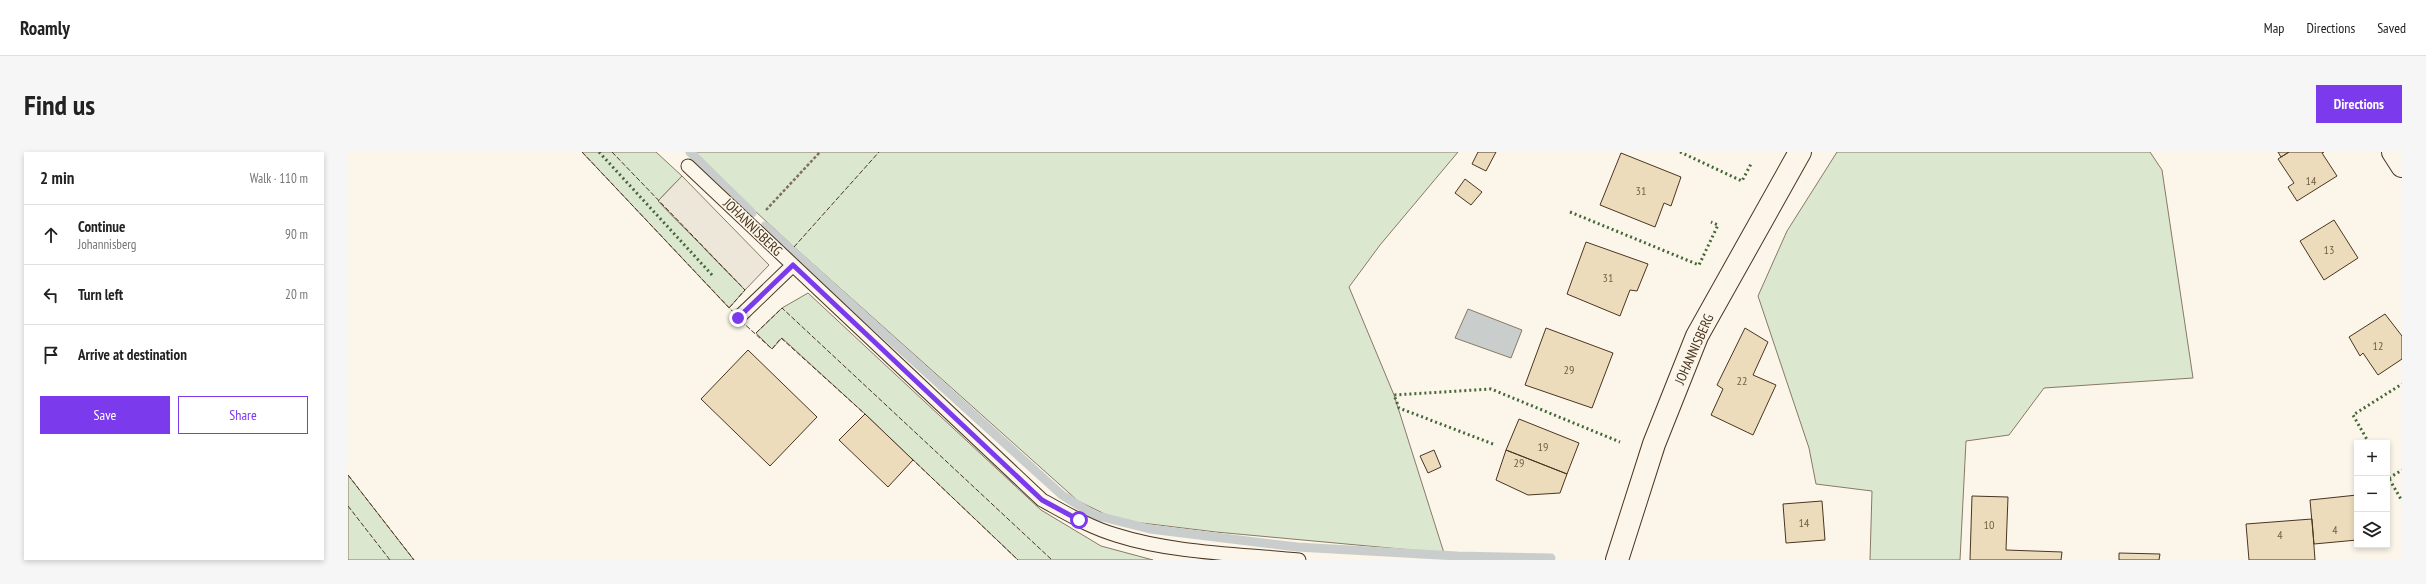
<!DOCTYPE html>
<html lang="en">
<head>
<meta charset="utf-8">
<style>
	body { margin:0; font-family:"PT Sans Narrow",sans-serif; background:#f6f6f6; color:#222 }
	.controls { position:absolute; right:12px; bottom:12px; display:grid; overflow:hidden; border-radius:0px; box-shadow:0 2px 6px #0003 }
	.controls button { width:36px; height:36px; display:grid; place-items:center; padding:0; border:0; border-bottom:1px solid #e0e0e0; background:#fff; color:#222; font:20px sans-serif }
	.stop { position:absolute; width:12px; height:12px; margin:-9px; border:3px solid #7c3aed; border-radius:50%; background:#fff }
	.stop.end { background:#7c3aed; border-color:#fff; box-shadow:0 1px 4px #0008 }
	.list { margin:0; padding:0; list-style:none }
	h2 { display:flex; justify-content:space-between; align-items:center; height:52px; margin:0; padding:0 16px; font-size:17px }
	h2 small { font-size:13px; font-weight:400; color:#767676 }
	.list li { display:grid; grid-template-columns:26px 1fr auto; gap:12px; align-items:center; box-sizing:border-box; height:60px; padding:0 16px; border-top:1px solid #e0e0e0 }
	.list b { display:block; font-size:15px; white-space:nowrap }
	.list p { margin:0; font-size:13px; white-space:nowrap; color:#767676 }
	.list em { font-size:13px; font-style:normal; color:#767676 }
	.actions { display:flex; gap:8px; padding:12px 16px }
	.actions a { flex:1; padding:9px 0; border:1px solid #7c3aed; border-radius:0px; text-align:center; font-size:14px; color:#7c3aed }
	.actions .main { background:#7c3aed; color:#fff }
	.icon { flex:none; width:22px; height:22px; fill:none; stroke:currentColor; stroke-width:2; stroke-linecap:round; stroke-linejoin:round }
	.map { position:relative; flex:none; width:2054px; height:408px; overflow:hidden; border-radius:0px }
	header { display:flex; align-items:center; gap:24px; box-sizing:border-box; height:56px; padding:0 20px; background:#fff; border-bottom:1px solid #e0e0e0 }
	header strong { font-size:19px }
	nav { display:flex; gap:22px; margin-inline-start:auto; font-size:14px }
	.intro { display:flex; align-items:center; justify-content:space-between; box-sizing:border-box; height:96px; padding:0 24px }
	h1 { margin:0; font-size:28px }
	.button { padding:10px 18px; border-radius:0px; background:#7c3aed; color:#fff; font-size:14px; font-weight:700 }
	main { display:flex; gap:24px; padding:0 24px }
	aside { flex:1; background:#fff; border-radius:0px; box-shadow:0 2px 6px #0003 }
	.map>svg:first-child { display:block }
</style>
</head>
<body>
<header>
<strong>Roamly</strong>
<nav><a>Map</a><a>Directions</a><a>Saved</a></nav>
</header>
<div class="intro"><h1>Find us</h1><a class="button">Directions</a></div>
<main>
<aside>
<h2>2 min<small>Walk · 110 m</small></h2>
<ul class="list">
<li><svg class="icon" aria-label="ahead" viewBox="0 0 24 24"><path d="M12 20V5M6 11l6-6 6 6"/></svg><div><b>Continue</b><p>Johannisberg</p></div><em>90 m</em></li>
<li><svg class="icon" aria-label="left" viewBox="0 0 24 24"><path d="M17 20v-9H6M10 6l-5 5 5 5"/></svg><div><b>Turn left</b></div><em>20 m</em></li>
<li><svg class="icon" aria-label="arrive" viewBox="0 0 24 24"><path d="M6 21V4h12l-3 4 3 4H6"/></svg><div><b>Arrive at destination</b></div></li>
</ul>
<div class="actions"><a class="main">Save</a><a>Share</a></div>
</aside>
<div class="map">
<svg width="2054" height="408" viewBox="0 0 2054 408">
	<rect width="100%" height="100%" fill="#fbf6e9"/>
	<path fill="#dce7d0" stroke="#887966" d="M 234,0 L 308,0 L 334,24 L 310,49 L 397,138 L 381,156 Z
		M 343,0 L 1110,0 L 1032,93 L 1001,135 L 1046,243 L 1096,401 L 868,380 L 769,368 L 730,349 L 446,95 Z
		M 1489,0 L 1802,0 L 1814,18 L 1845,226 L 1696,236 L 1661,283 L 1618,289 L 1612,408 L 1522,408 L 1524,339 L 1468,332 L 1461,296 L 1410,144 L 1439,79 Z
		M 460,141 L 693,358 L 753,394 L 805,408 L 670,408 L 517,262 L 434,186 L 424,197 L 408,181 L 434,156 Z
		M 0,323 L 66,408 L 0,408 Z"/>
	<path fill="#ede7d9" stroke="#887966" d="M 334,24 L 421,113 L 397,138 L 310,49 Z"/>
	<path fill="#c9cecd" stroke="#887966" d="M 1120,157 L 1174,178 L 1163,206 L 1107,186 Z"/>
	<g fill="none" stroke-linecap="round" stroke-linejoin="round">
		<path stroke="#c9cecd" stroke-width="9" d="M 342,0 L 404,61
			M 417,74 L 714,343 L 746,363 L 802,377 L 949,395 L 1109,404 L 1203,406"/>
	</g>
	<path fill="#ecdcbc" stroke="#4a3520" d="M 1130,0 L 1148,0 L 1138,19 L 1124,12 Z
		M 1930,0 L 1941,0 L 1933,5 Z
		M 1941,0 L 1976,0 L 1974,1 L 1989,24 L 1949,49 L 1940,35 L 1946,31 L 1930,7 Z
		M 1273,1 L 1333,25 L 1323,54 L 1316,51 L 1307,75 L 1252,53 Z
		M 1117,27 L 1134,40 L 1123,53 L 1107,41 Z
		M 1986,68 L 2010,106 L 1976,128 L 1952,89 Z
		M 1238,90 L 1300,112 L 1289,139 L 1282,138 L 1272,164 L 1219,142 Z
		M 2037,162 L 2054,184 L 2054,207 L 2030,223 L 2015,201 L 2012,204 L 2001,185 Z
		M 1198,176 L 1265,201 L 1244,256 L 1177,233 Z
		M 1397,176 L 1420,190 L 1405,223 L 1428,233 L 1405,283 L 1363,263 L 1375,237 L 1369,233 Z
		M 400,198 L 469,265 L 422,314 L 353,247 Z
		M 517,262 L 565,308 L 540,335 L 491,288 Z
		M 1171,267 L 1231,291 L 1219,322 L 1158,298 Z
		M 1086,298 L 1093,315 L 1080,321 L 1072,304 Z
		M 1158,298 L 1219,322 L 1212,341 L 1180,343 L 1148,328 Z
		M 2009,343 L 2009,388 L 1966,392 L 1962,348 Z
		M 1624,344 L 1660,345 L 1658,398 L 1714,400 L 1713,408 L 1622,408 Z
		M 1474,349 L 1477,388 L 1438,391 L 1435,352 Z
		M 1964,367 L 1967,408 L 1901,408 L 1898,372 Z
		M 1771,401 L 1812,402 L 1811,408 L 1771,408 Z"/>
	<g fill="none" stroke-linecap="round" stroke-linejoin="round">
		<g stroke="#4a3520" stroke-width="15">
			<path id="lane" d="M 340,14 L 694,348 C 718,361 741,375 768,383 C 824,401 892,402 951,408
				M 390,166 L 445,113"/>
		</g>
		<g stroke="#4a3520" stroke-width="24">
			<path id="street" d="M 2045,0 L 2054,14
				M 1269,408 L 1306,292 L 1349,184 L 1452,0"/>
		</g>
		<path stroke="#7f6f5c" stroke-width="2.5" stroke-dasharray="3 2" stroke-linecap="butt" d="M 418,58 L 472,0"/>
		<use href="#lane" stroke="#fbf6e9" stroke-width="13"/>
		<use href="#street" stroke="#fbf6e9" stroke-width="22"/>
		<path stroke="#436837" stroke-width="3" stroke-dasharray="2 3" stroke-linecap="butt" d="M 251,0 L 365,124
			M 1332,0 L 1394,29 L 1404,10
			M 1222,60 L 1351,113 L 1370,73 L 1363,70
			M 2021,291 L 2005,263 L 2054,232
			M 1145,292 L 1051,256 L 1046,243 L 1143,237 L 1272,290
			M 2039,323 L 2054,349
			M 2041,326 L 2054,318"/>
		<path stroke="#4a3520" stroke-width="1" stroke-dasharray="5 2" stroke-linecap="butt" d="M 234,0 L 388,163
			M 264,0 L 397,138 L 381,156
			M 446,95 L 531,0
			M 393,169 L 424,197 L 433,186 L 518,263
			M 408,181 L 434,156 L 704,408
			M 563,306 L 670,408
			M 0,323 L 66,408
			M 0,354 L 42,408"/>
	</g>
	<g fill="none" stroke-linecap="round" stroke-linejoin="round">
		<path stroke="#7c3aed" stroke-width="5" d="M 390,166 L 445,113 L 694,348 L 731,368"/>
	</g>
	<g text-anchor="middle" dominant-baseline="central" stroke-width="3" stroke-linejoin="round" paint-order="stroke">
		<g font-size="12" fill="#725f47">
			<text x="1963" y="28">14</text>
			<text x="1293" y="38">31</text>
			<text x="1981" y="97">13</text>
			<text x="1260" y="125">31</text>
			<text x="2030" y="193">12</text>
			<text x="1221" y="217">29</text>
			<text x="1394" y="228">22</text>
			<text x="1195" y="294">19</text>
			<text x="1171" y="310">29</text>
			<text x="1456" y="370">14</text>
			<text x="1641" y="372">10</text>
			<text x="1987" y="377">4</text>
			<text x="1932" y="382">4</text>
		</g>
		<g font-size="14" fill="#4a3520" stroke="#fbf6e9">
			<text transform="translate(405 75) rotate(44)">JOHANNISBERG</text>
			<text transform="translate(1346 197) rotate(-66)">JOHANNISBERG</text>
		</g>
	</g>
</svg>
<div class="controls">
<button>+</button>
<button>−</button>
<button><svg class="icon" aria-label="layers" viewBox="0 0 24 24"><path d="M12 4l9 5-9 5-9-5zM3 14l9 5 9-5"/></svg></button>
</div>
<div class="stop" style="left:731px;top:368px"></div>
<div class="stop end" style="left:390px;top:166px"></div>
</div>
</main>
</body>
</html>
